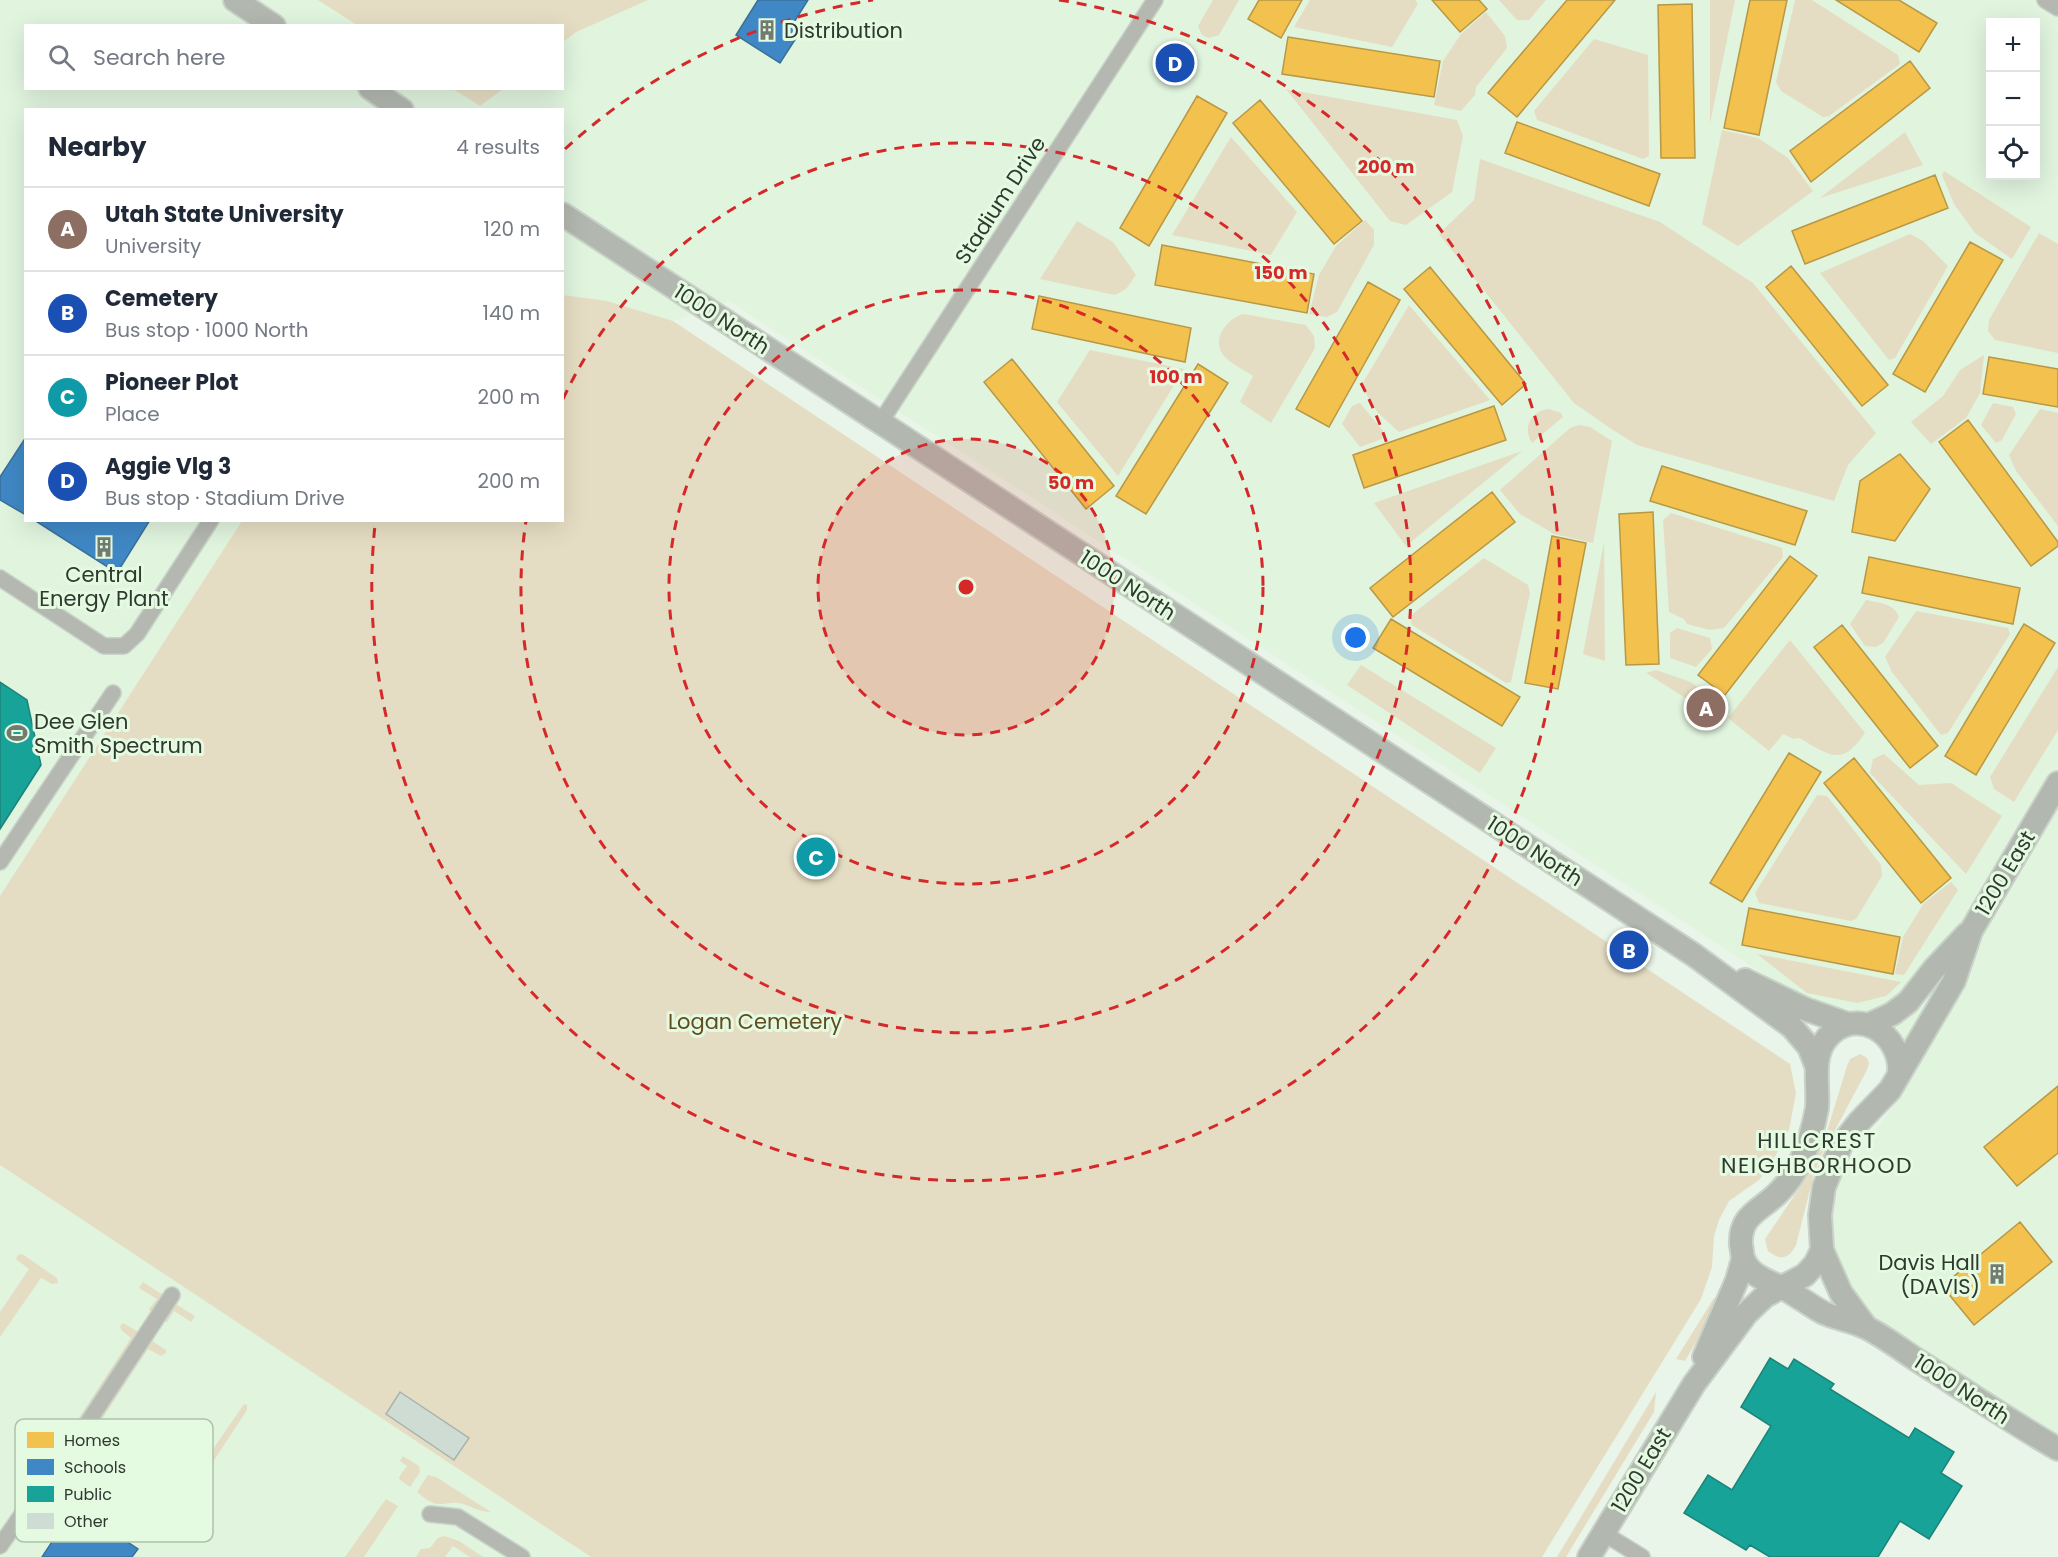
<!DOCTYPE html>
<html lang="en">
<head>
<meta charset="utf-8">
<style>
	body { margin:0; font-family:Poppins,sans-serif; background:#f6f6f7; color:#1f2937 }
	.controls { position:absolute; right:18px; top:18px; display:grid; overflow:hidden; border-radius:0px; box-shadow:0 6px 24px #0002 }
	.controls button { width:54px; height:54px; display:grid; place-items:center; padding:0; border:0; border-bottom:2px solid #e0e1e3; background:#fff; color:#1f2937; font:30px sans-serif }
	.you { position:absolute; left:1356px; top:638px; width:21px; height:21px; margin:-15px; border:4px solid #fff; border-radius:50%; background:#1a73e8; box-shadow:0 0 0 9px #1a73e833 }
	.badge { display:grid; place-items:center; width:39px; height:39px; border-radius:50%; background:#111827; color:#fff; font-size:20px; font-weight:700 }
	.pin { position:absolute; translate:-50% -50%; border:3px solid #fff; box-shadow:0 2px 6px #0006 }
	.list { margin:0; padding:0; list-style:none }
	h2 { display:flex; justify-content:space-between; align-items:center; height:78px; margin:0; padding:0 24px; font-size:26px }
	h2 small { font-size:20px; font-weight:400; color:#747a83 }
	.list li { display:grid; grid-template-columns:39px 1fr auto; gap:18px; align-items:center; box-sizing:border-box; height:84px; padding:0 24px; border-top:2px solid #e0e1e3 }
	.list b { display:block; font-size:22px; white-space:nowrap }
	.list p { margin:0; font-size:20px; white-space:nowrap; color:#747a83 }
	.list em { font-size:20px; font-style:normal; color:#747a83 }
	.icon { flex:none; width:33px; height:33px; fill:none; stroke:currentColor; stroke-width:2; stroke-linecap:round; stroke-linejoin:round }
	.map { position:relative; flex:none; width:2058px; height:1557px; overflow:hidden }
	.search { position:absolute; background:#fff; box-shadow:0 6px 24px #0002; left:24px; top:24px; width:540px; height:66px; display:flex; align-items:center; gap:15px; box-sizing:border-box; padding:0 21px; border-radius:0px; color:#747a83; font-size:22px }
	.panel { position:absolute; background:#fff; box-shadow:0 6px 24px #0002; left:24px; top:108px; width:540px; height:414px; border-radius:0px }
	.map>svg:first-child { display:block }
</style>
</head>
<body>
<div class="map">
<svg width="2058" height="1557" viewBox="0 0 2058 1557">
	<rect width="100%" height="100%" fill="#e9f5e8"/>
	<path fill="#e0f4de" fill-rule="evenodd" d="M 0,0 L 2058,0 L 2058,1437 L 1876,1327 L 1831,1265 L 1829,1224 L 1840,1181 L 1904,1090 L 1910,1069 L 1910,1050 L 1898,1028 L 1871,1013 L 1804,1000 L 729,301 L 673,321 L 607,301 L 563,295 L 562,110 L 26,110 L 26,520 L 242,521 L 0,896 ZM 1990,22 L 2036,22 L 2036,176 L 1990,176 ZM 26,26 L 562,26 L 562,88 L 26,88 Z
		M 0,1165 L 345,1393 L 591,1557 L 0,1557 Z"/>
	<path fill="#e5ddc3" d="M 318,0 L 648,0 L 576,32 L 563,42 L 562,26 L 357,25 Z
		M 1213,0 L 1239,0 L 1219,35 L 1209,38 L 1202,35 L 1198,26 Z
		M 1310,0 L 1415,0 L 1418,4 L 1392,47 L 1294,27 Z
		M 1499,0 L 1546,0 L 1529,20 L 1517,20 Z
		M 1710,0 L 1735,0 L 1710,124 Z
		M 1795,0 L 1812,0 L 1898,55 L 1900,64 L 1829,116 L 1823,117 L 1781,91 L 1776,82 Z
		M 1486,12 L 1505,36 L 1507,48 L 1476,87 L 1475,95 L 1461,111 L 1434,105 L 1443,61 L 1461,34 Z
		M 1594,39 L 1648,55 L 1649,156 L 1643,159 L 1537,120 L 1534,111 Z
		M 453,89 L 503,89 L 480,106 Z
		M 1286,89 L 1457,120 L 1463,136 L 1452,192 L 1406,225 L 1390,221 Z
		M 1722,130 L 1758,138 L 1788,158 L 1813,191 L 1738,246 L 1702,224 Z
		M 1905,132 L 1923,165 L 1820,198 Z
		M 1231,137 L 1297,212 L 1271,255 L 1172,235 Z
		M 1480,159 L 1660,222 L 1753,283 L 1876,433 L 1848,465 L 1834,501 L 1637,445 L 1610,428 L 1574,403 L 1439,234 L 1474,200 Z
		M 1944,171 L 2031,227 L 2012,259 L 1975,233 L 1954,204 L 1942,175 Z
		M 1365,220 L 1374,230 L 1374,245 L 1337,312 L 1327,317 L 1309,314 L 1319,275 L 1336,246 Z
		M 1077,221 L 1113,242 L 1136,275 L 1126,289 L 1115,295 L 1040,279 Z
		M 2039,233 L 2058,244 L 2058,353 L 1995,340 L 1988,331 L 1989,320 Z
		M 1910,234 L 1923,241 L 1948,266 L 1895,358 L 1889,360 L 1820,273 Z
		M 563,295 L 607,301 L 673,321 L 1790,1064 L 1796,1093 L 1789,1130 L 1771,1164 L 1759,1180 L 1729,1201 L 1719,1220 L 1714,1236 L 1712,1267 L 1701,1299 L 1542,1557 L 591,1557 L 0,1165 L 0,896 L 242,521 L 562,520 Z
		M 1409,305 L 1490,400 L 1399,432 L 1378,413 L 1361,386 Z
		M 1243,314 L 1306,325 L 1314,336 L 1315,348 L 1271,423 L 1240,402 L 1253,376 C 1245,370 1233,365 1226,358 C 1209,342 1226,319 1243,314 Z
		M 1090,350 L 1184,369 L 1118,476 L 1057,402 Z
		M 1984,355 L 1980,393 L 1966,418 L 1931,444 L 1911,422 L 1943,396 L 1960,370 Z
		M 1360,403 L 1383,431 L 1382,439 L 1360,447 L 1342,424 L 1352,406 Z
		M 1993,403 L 2013,407 L 2016,414 L 2002,440 L 1996,443 L 1981,425 Z
		M 1549,409 L 1561,413 L 1563,417 L 1532,443 C 1522,427 1531,411 1549,409 Z
		M 2040,409 L 2058,413 L 2058,526 L 2016,471 L 2009,455 Z
		M 1579,425 L 1590,427 L 1612,441 L 1593,543 L 1554,534 L 1520,514 L 1500,490 L 1570,428 Z
		M 1522,451 L 1406,546 L 1374,503 Z
		M 1671,513 L 1782,548 L 1783,557 L 1724,628 L 1710,630 L 1687,624 L 1684,619 L 1669,612 L 1663,520 Z
		M 1604,542 L 1605,661 L 1583,654 Z
		M 1484,558 L 1528,585 L 1530,593 L 1511,682 L 1506,683 L 1412,625 L 1410,616 Z
		M 1866,600 C 1879,603 1894,603 1899,617 L 1883,643 L 1876,647 L 1865,646 L 1850,624 Z
		M 1916,611 L 2008,628 L 2010,634 L 1948,733 L 1941,735 L 1892,672 L 1885,657 Z
		M 1677,628 L 1710,638 L 1712,649 L 1696,667 L 1670,658 L 1670,633 Z
		M 1790,640 L 1865,733 C 1841,768 1830,755 1799,738 L 1794,739 L 1783,734 L 1769,751 L 1728,718 Z
		M 1361,665 L 1496,748 L 1480,773 L 1347,685 Z
		M 2058,667 L 2058,730 L 2014,802 L 1994,789 L 1990,777 Z
		M 1656,670 L 1691,682 L 1723,707 L 1714,716 L 1646,673 Z
		M 1884,754 L 1919,785 L 1951,783 L 2002,816 L 1966,874 L 1870,773 L 1873,759 Z
		M 1817,795 L 1827,796 L 1881,865 L 1882,876 L 1856,919 L 1851,921 L 1759,903 L 1755,893 Z
		M 1951,882 L 1958,890 L 1904,975 L 1895,974 L 1903,937 L 1924,903 Z
		M 1757,954 L 1901,982 L 1886,996 L 1857,1003 L 1807,993 Z
		M 1860,1054 L 1867,1058 L 1869,1063 L 1867,1070 L 1820,1158 L 1814,1174 L 1796,1245 C 1789,1259 1781,1261 1768,1251 L 1765,1239 L 1807,1177 L 1827,1131 L 1847,1066 L 1850,1059 Z
		M 22,1254 L 57,1278 L 58,1283 L 52,1284 L 41,1278 L 0,1337 L 0,1312 L 29,1269 L 16,1259 L 18,1255 Z
		M 143,1282 L 163,1295 L 163,1298 L 153,1316 L 149,1309 L 157,1299 L 139,1288 Z
		M 1714,1298 L 1720,1301 L 1685,1361 L 1676,1359 Z
		M 174,1303 L 195,1316 L 191,1322 L 174,1311 L 167,1322 L 161,1321 Z
		M 123,1323 L 140,1333 L 59,1456 L 44,1447 L 43,1442 L 49,1440 L 60,1447 L 131,1338 L 121,1330 L 120,1326 Z
		M 149,1339 L 166,1350 L 166,1353 L 161,1356 L 148,1349 L 81,1451 L 93,1460 C 94,1465 90,1470 84,1472 L 68,1462 Z
		M 1656,1392 L 1654,1412 L 1566,1557 L 1557,1557 Z
		M 244,1404 L 247,1405 L 247,1410 L 179,1514 L 173,1522 L 168,1521 L 172,1509 Z
		M 403,1456 L 419,1466 L 420,1472 L 410,1487 L 400,1480 L 399,1477 L 407,1466 L 400,1461 Z
		M 428,1475 L 436,1477 L 491,1512 C 476,1511 476,1508 463,1504 C 454,1501 447,1504 439,1504 C 431,1504 423,1497 417,1492 Z
		M 386,1499 L 398,1506 L 364,1557 L 345,1557 Z
		M 444,1536 L 459,1541 L 483,1557 L 470,1557 L 453,1546 L 445,1557 L 416,1557 L 421,1549 L 430,1548 L 438,1538 Z"/>
	<path fill="#f2c14e" stroke="#b89845" stroke-width="1.5" d="M 1259,0 L 1302,0 L 1281,38 L 1248,19 Z
		M 1432,0 L 1479,0 L 1487,9 L 1460,32 Z
		M 1567,0 L 1615,0 L 1517,117 L 1488,93 Z
		M 1750,0 L 1787,0 L 1759,135 L 1724,128 Z
		M 1836,0 L 1899,0 L 1937,23 L 1919,52 Z
		M 1692,4 L 1695,158 L 1661,158 L 1658,5 Z
		M 1288,37 L 1440,61 L 1434,97 L 1282,74 Z
		M 1910,61 L 1930,88 L 1811,182 L 1790,151 Z
		M 1197,96 L 1227,113 L 1149,246 L 1120,228 Z
		M 1260,100 L 1362,221 L 1334,244 L 1233,123 Z
		M 1517,122 L 1660,174 L 1649,206 L 1505,153 Z
		M 1935,175 L 1948,208 L 1805,264 L 1792,231 Z
		M 1970,242 L 2003,260 L 1925,392 L 1893,374 Z
		M 1162,245 L 1314,274 L 1307,313 L 1155,285 Z
		M 1791,266 L 1888,385 L 1862,406 L 1766,287 Z
		M 1430,267 L 1526,384 L 1502,405 L 1404,289 Z
		M 1368,282 L 1400,300 L 1329,427 L 1296,409 Z
		M 1039,296 L 1191,328 L 1185,362 L 1032,329 Z
		M 1989,357 L 2058,369 L 2058,407 L 1983,394 Z
		M 1012,359 L 1114,486 L 1086,509 L 984,382 Z
		M 1198,364 L 1228,383 L 1146,514 L 1116,496 Z
		M 1494,406 L 1506,440 L 1364,488 L 1353,455 Z
		M 1968,420 L 2058,542 L 2058,546 L 2031,566 L 1939,442 Z
		M 1900,454 L 1930,489 L 1895,541 L 1852,532 L 1860,481 Z
		M 1662,466 L 1807,511 L 1795,545 L 1650,501 Z
		M 1492,492 L 1515,522 L 1393,617 L 1370,588 Z
		M 1653,512 L 1659,664 L 1626,665 L 1619,514 Z
		M 1552,536 L 1586,543 L 1558,689 L 1525,683 Z
		M 1790,556 L 1817,576 L 1725,695 L 1698,675 Z
		M 1869,557 L 2020,588 L 2013,624 L 1862,593 Z
		M 1391,619 L 1520,697 L 1502,726 L 1373,648 Z
		M 2024,624 L 2055,643 L 1976,775 L 1945,756 Z
		M 1842,625 L 1938,746 L 1910,768 L 1814,647 Z
		M 1789,753 L 1821,772 L 1742,902 L 1710,883 Z
		M 1854,758 L 1951,878 L 1921,903 L 1824,783 Z
		M 1749,908 L 1900,937 L 1893,974 L 1742,945 Z
		M 2058,1086 L 2058,1153 L 2017,1186 L 1984,1147 Z
		M 2020,1222 L 2052,1262 L 1974,1325 L 1942,1286 Z"/>
	<path fill="#3f88c5" stroke="#3a7098" stroke-width="1.5" d="M 758,0 L 808,0 L 791,27 L 800,32 L 780,63 L 736,35 Z
		M 26,437 L 26,515 L 0,500 L 0,477 Z
		M 34,520 L 150,520 L 117,573 Z
		M 75,1507 L 138,1549 L 132,1557 L 42,1557 Z"/>
	<path fill="#17a398" stroke="#1e8378" stroke-width="1.5" d="M 0,682 L 27,700 L 41,765 L 0,829 Z
		M 1770,1358 L 1788,1369 L 1794,1359 L 1834,1384 L 1830,1389 L 1909,1438 L 1915,1428 L 1954,1452 L 1941,1473 L 1962,1486 L 1929,1539 L 1900,1521 L 1878,1557 L 1770,1557 L 1750,1545 L 1746,1550 L 1684,1513 L 1708,1475 L 1732,1490 L 1771,1426 L 1741,1407 Z"/>
	<path fill="#cfdcd4" stroke="#a8b3ac" stroke-width="1.5" d="M 400,1392 L 469,1438 L 454,1460 L 386,1414 Z"/>
	<g fill="none" stroke-linecap="round" stroke-linejoin="round">
		<g stroke="#c9d2c8" stroke-width="18">
			<path id="street" d="M 2045,0 L 2058,8
				M 880,423 L 1155,0
				M 0,578 L 104,646 L 124,646 L 137,634 L 211,520
				M 0,862 L 113,693
				M 430,1514 L 458,1517 L 522,1557
				M 1603,1533 L 1642,1557
				M 0,1546 L 47,1478 L 57,1469 L 172,1295"/>
		</g>
		<g stroke="#c9d2c8" stroke-width="26">
			<path id="secondary" d="M 235,0 L 274,26
				M 370,88 L 402,110
				M 562,214 L 1694,955 L 1792,1027 L 1809,1047 L 1816,1065
				M 1745,980 L 1805,1009 L 1848,1024
				M 1868,1025 L 1892,1014 L 1908,1002 L 1934,969 L 1967,934
				M 1899,1074 C 1903,1034 1856,1004 1827,1038 C 1811,1057 1819,1084 1817,1108 C 1814,1125 1809,1144 1801,1160 C 1796,1171 1787,1184 1778,1193 C 1760,1211 1739,1215 1741,1245 C 1742,1249 1742,1254 1743,1258 C 1749,1275 1767,1281 1781,1287 C 1788,1290 1795,1295 1801,1299 C 1808,1303 1816,1309 1824,1313 C 1838,1319 1853,1321 1867,1328 C 1885,1337 1903,1351 1920,1362 C 1966,1391 2011,1422 2058,1449
				M 1822,1250 L 1841,1293 L 1866,1327
				M 1704,1357 L 1737,1280 L 1743,1259
				M 1589,1557 L 1694,1384 L 1747,1313 L 1765,1296 L 1805,1275 L 1815,1264 L 1822,1250 L 1820,1215 L 1824,1187 L 1841,1145 L 1859,1122 L 1890,1090 L 1954,981 L 1971,931 L 2058,783"/>
		</g>
		<use href="#street" stroke="#b4b8b1" stroke-width="15"/>
		<use href="#secondary" stroke="#b2b7af" stroke-width="22"/>
	</g>
	<circle cx="966" cy="587" r="148" fill="#d62828" fill-opacity=".12"/>
	<g fill="none" stroke="#d62828" stroke-width="3" stroke-dasharray="10 8">
		<circle cx="966" cy="587" r="148"/>
		<circle cx="966" cy="587" r="297"/>
		<path d="M563 399A445 445 0 1 1 526 521"/>
		<path d="M565 149A594 594 0 0 1 873 0M1059 0A594 594 0 1 1 375 525"/>
	</g>
	<defs>
		<g id="building-bare" transform="scale(1.62)"><path d="M-4-6H4V6H1V3H-1V6H-4ZM-2.5-4.3h1.7v1.8h-1.7ZM.8-4.3h1.7v1.8H.8ZM-2.5-1h1.7V.8h-1.7ZM.8-1h1.7V.8H.8Z" fill="#717b70" stroke="#e4fbe2" stroke-width="2.5" paint-order="stroke"/></g>
		<g id="stadium-bare" transform="scale(1.62)"><path d="M0-5a6.5 5 0 1 0 0 10a6.5 5 0 1 0 0-10ZM-3.5-1.8h7v3.6h-7Z" fill="#717b70" stroke="#e4fbe2" stroke-width="2.5" paint-order="stroke"/></g>
	</defs>
	<g fill-rule="evenodd">
		<use href="#building-bare" x="767" y="30"/>
		<use href="#building-bare" x="104" y="547"/>
		<use href="#stadium-bare" x="17" y="733"/>
		<use href="#building-bare" x="1997" y="1274"/>
	</g>
	<g text-anchor="middle" dominant-baseline="central" stroke-width="6" stroke-linejoin="round" paint-order="stroke">
		<g font-size="21" fill="#30392f" stroke="#e4fbe2" text-anchor="start">
			<text x="784" y="30">Distribution</text>
			<text x="104" y="574" text-anchor="middle">Central<tspan x="104" dy="24">Energy Plant</tspan></text>
			<text x="34" y="721">Dee Glen<tspan x="34" dy="24">Smith Spectrum</tspan></text>
			<text x="1980" y="1262" text-anchor="end">Davis Hall<tspan x="1980" dy="24">(DAVIS)</tspan></text>
		</g>
		<g font-size="21" fill="#30392f" stroke="#e4fbe2">
			<text transform="translate(1000 200) rotate(-57)">Stadium Drive</text>
			<text transform="translate(722 319) rotate(33)">1000 North</text>
			<text transform="translate(1128 585) rotate(33)">1000 North</text>
			<text transform="translate(1535 851) rotate(33)">1000 North</text>
			<text transform="translate(2005 873) rotate(-59)">1200 East</text>
			<text transform="translate(1962 1389) rotate(33)">1000 North</text>
			<text transform="translate(1641 1470) rotate(-59)">1200 East</text>
		</g>
		<g font-size="21" fill="#644a1f" stroke="#e4fbe2">
			<text x="755" y="1021">Logan Cemetery</text>
		</g>
		<g font-size="22" letter-spacing="1.5" fill="#30392f" stroke="#e4fbe2">
			<text x="1817" y="1140">HILLCREST<tspan x="1817" dy="25">NEIGHBORHOOD</tspan></text>
		</g>
	</g>
	<rect x="15" y="1419" width="198" height="123" rx="9" fill="#e4fbe2" stroke="#aec1ac" stroke-width="1.5"/>
	<rect x="27" y="1432" width="27" height="16" fill="#f2c14e"/>
	<rect x="27" y="1459" width="27" height="16" fill="#3f88c5"/>
	<rect x="27" y="1486" width="27" height="16" fill="#17a398"/>
	<rect x="27" y="1513" width="27" height="16" fill="#cfdcd4"/>
	<g font-size="16" fill="#30392f">
		<text x="64" y="1446">Homes</text>
		<text x="64" y="1473">Schools</text>
		<text x="64" y="1500">Public</text>
		<text x="64" y="1527">Other</text>
	</g>
	<circle cx="966" cy="587" r="9" fill="#d62828" stroke="#e4fbe2" stroke-width="3"/>
	<g font-size="18" text-anchor="middle" font-weight="bold" fill="#d62828" stroke="#e4fbe2" stroke-width="6" stroke-linejoin="round" paint-order="stroke">
		<text x="1386" y="173">200 m</text>
		<text x="1281" y="279">150 m</text>
		<text x="1176" y="383">100 m</text>
		<text x="1071" y="489">50 m</text>
	</g>
</svg>
<div class="controls">
<button>+</button>
<button>−</button>
<button><svg class="icon" aria-label="locate" viewBox="0 0 24 24"><circle cx="12" cy="12" r="6"/><path d="M12 2v4M12 18v4M2 12h4M18 12h4"/></svg></button>
</div>
<div class="you"></div>
<div class="pin badge" style="left:1706px;top:708px;background:#8d6e63">A</div>
<div class="pin badge" style="left:1629px;top:950px;background:#1a4fb4">B</div>
<div class="pin badge" style="left:816px;top:857px;background:#0f9aa8">C</div>
<div class="pin badge" style="left:1175px;top:63px;background:#1a4fb4">D</div>
<div class="search"><svg class="icon" aria-label="search" viewBox="0 0 24 24"><circle cx="10" cy="10" r="6"/><path d="M15 15l6 6"/></svg>Search here</div>
<section class="panel">
<h2>Nearby<small>4 results</small></h2>
<ul class="list">
<li><span class="badge" style="background:#8d6e63">A</span><div><b>Utah State University</b><p>University</p></div><em>120 m</em></li>
<li><span class="badge" style="background:#1a4fb4">B</span><div><b>Cemetery</b><p>Bus stop · 1000 North</p></div><em>140 m</em></li>
<li><span class="badge" style="background:#0f9aa8">C</span><div><b>Pioneer Plot</b><p>Place</p></div><em>200 m</em></li>
<li><span class="badge" style="background:#1a4fb4">D</span><div><b>Aggie Vlg 3</b><p>Bus stop · Stadium Drive</p></div><em>200 m</em></li>
</ul>
</section>
</div>
</body>
</html>
